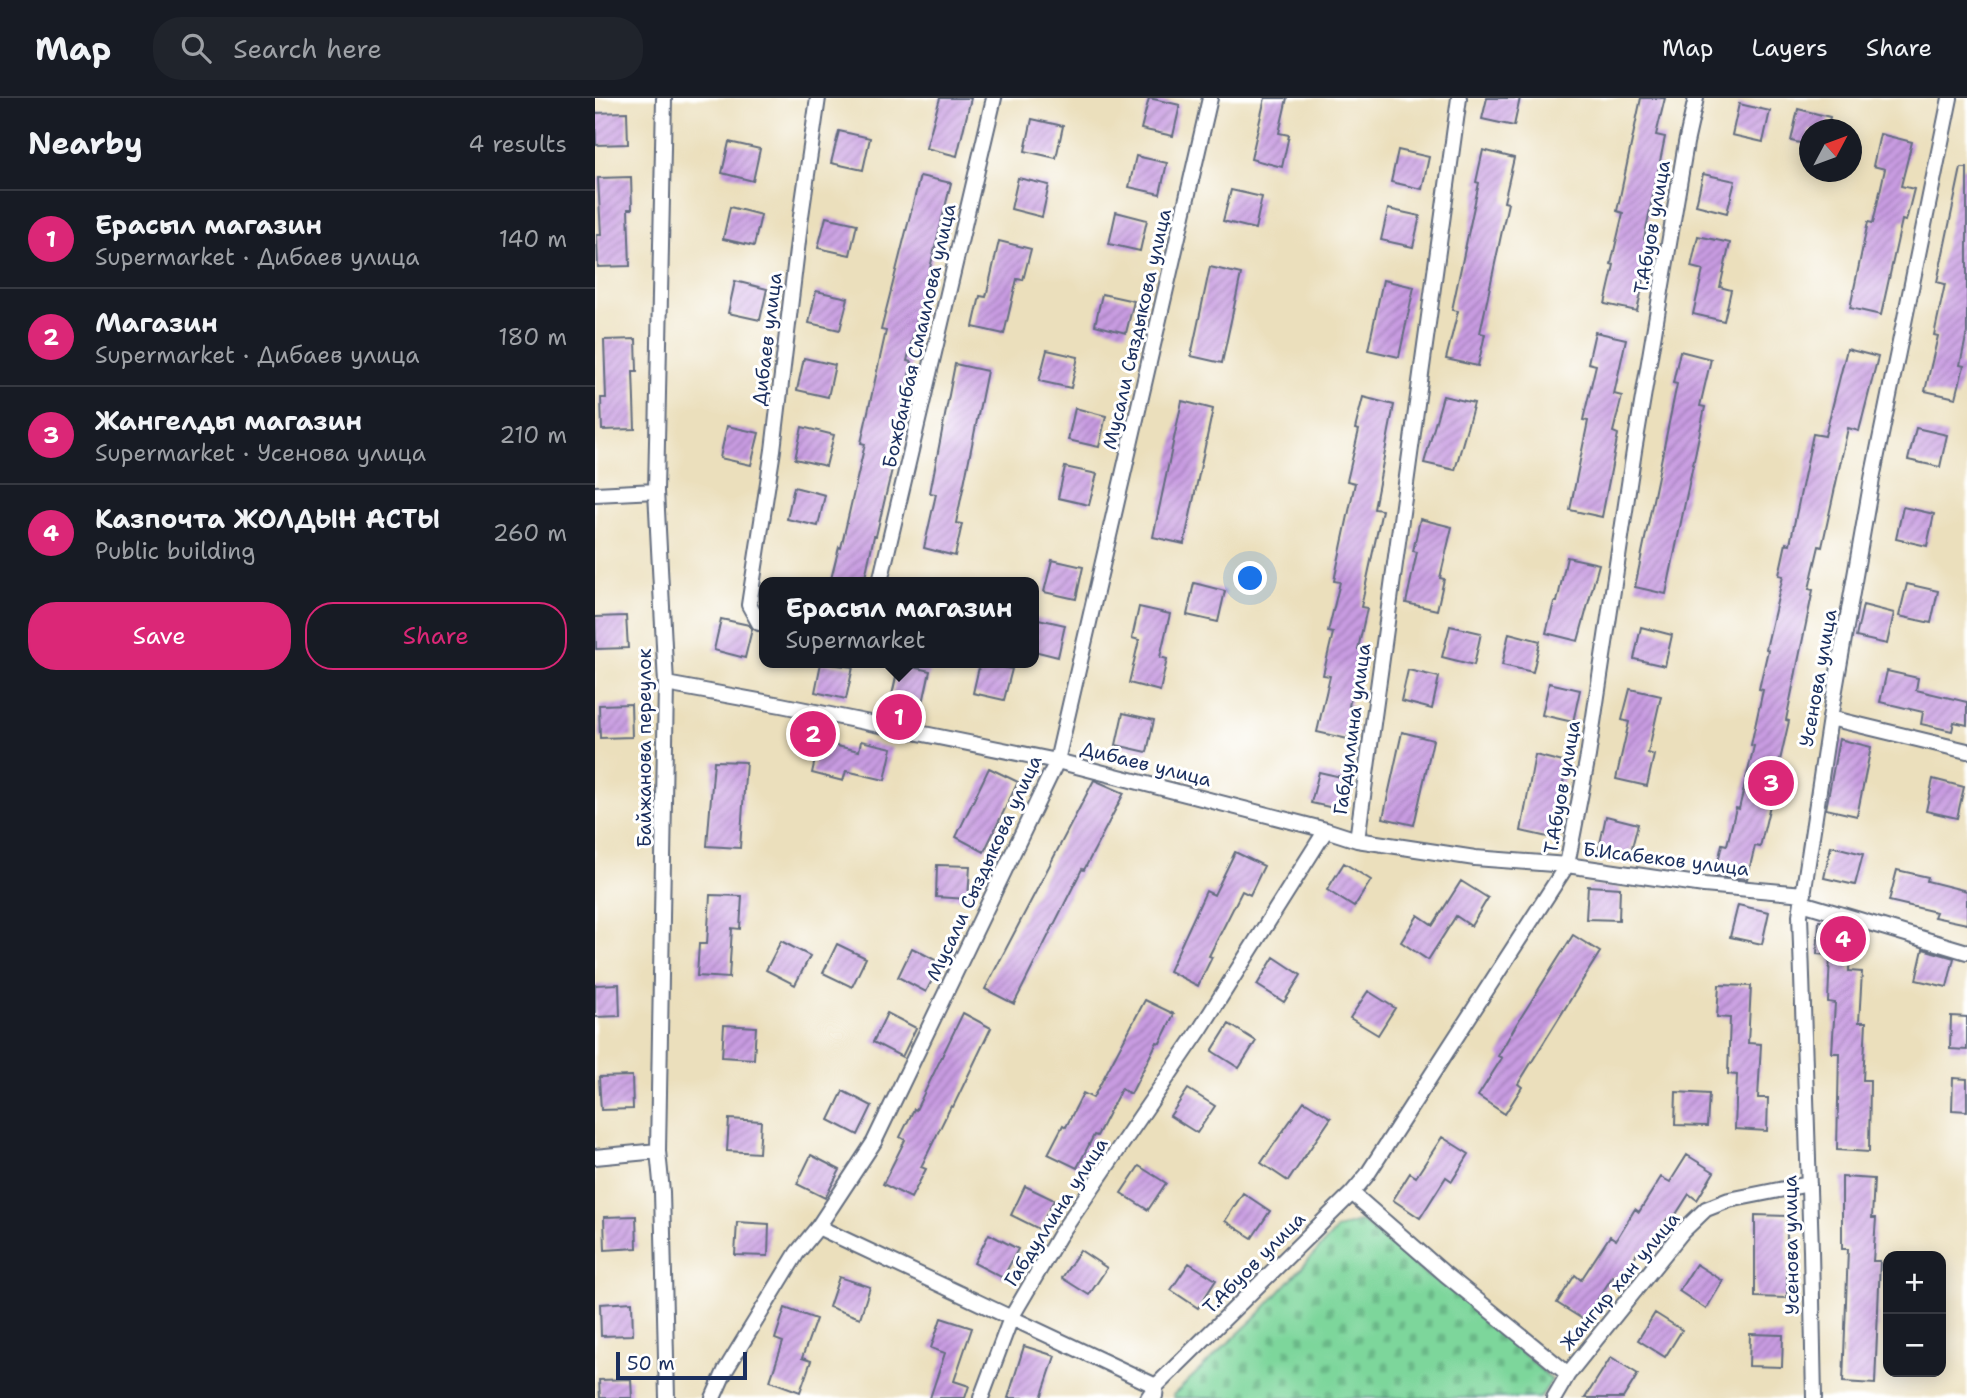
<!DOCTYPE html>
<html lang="en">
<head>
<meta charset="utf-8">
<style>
	body { margin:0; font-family:"Shantell Sans",sans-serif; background:#20242c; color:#f1f3f6 }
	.controls { position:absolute; right:21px; bottom:21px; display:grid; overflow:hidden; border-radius:14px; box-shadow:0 4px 18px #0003 }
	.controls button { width:63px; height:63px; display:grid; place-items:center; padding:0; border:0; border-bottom:2px solid #363941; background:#171b24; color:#f1f3f6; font:35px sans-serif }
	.compass { position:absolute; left:1204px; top:21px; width:63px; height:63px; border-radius:50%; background:#171b24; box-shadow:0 4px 18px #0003; rotate:49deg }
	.scale { position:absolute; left:21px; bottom:18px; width:131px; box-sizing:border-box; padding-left:7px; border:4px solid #1b2f5e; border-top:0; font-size:19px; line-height:24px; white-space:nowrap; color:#1b2f5e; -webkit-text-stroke:5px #fff; paint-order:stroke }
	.you { position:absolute; left:656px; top:481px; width:24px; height:24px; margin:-18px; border:5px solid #fff; border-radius:50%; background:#1a73e8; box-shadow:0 0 0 10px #1a73e833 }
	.badge { display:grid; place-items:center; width:46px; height:46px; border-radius:50%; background:#db2777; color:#fff; font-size:23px; font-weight:700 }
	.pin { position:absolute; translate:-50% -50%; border:4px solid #fff; box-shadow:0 2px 7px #0006 }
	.popup { position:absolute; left:164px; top:479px; width:280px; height:91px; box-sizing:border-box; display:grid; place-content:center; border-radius:14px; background:#171b24; filter:drop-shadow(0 2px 5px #0005); font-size:23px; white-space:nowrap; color:#9ea1a6 }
	.popup b { font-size:26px; color:#f1f3f6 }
	.popup::after { content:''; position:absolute; left:50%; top:100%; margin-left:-14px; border:14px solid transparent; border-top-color:#171b24 }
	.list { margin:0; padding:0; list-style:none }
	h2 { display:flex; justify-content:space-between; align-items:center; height:91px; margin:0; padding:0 28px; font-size:30px }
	h2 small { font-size:23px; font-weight:400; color:#9ea1a6 }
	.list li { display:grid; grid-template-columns:46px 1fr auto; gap:21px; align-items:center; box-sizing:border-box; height:98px; padding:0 28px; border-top:2px solid #363941 }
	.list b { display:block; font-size:26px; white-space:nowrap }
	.list p { margin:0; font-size:23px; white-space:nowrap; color:#9ea1a6 }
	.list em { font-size:23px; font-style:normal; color:#9ea1a6 }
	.actions { display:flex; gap:14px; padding:21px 28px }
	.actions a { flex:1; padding:16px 0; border:2px solid #db2777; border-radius:28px; text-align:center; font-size:24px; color:#db2777 }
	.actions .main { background:#db2777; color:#fff }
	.icon { flex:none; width:38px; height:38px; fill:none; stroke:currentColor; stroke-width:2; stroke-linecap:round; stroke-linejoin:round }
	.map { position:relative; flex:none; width:1372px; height:1300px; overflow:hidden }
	header { display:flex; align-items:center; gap:42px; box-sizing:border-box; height:98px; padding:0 35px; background:#171b24; border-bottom:2px solid #363941 }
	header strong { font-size:33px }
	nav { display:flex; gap:38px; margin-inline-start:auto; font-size:24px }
	.search { width:490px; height:63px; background:#20242c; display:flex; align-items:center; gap:18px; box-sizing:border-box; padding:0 24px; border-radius:28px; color:#9ea1a6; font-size:26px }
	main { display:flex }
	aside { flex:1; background:#171b24 }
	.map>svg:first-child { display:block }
</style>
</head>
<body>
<header>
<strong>Map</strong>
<div class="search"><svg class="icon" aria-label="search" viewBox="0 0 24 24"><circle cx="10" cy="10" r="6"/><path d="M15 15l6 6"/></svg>Search here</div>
<nav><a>Map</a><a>Layers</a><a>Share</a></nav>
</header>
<main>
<aside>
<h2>Nearby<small>4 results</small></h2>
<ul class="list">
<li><span class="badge">1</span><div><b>Ерасыл магазин</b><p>Supermarket · Дибаев улица</p></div><em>140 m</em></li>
<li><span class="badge">2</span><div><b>Магазин</b><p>Supermarket · Дибаев улица</p></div><em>180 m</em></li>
<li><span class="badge">3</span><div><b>Жангелды магазин</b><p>Supermarket · Усенова улица</p></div><em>210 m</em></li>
<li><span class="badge">4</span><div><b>Казпочта ЖОЛДЫН АСТЫ</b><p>Public building</p></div><em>260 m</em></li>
</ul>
<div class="actions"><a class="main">Save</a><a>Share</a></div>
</aside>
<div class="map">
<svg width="1372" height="1300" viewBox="0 0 1372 1300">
	<defs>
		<pattern id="cemetery-stones" width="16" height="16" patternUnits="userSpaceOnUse" patternTransform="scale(1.75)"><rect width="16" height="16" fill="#7dd69b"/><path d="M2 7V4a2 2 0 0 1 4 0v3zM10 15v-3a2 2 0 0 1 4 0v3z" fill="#6bb888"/></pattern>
		<pattern id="building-hatch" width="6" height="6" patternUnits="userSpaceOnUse" patternTransform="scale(1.75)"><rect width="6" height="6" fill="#c89be1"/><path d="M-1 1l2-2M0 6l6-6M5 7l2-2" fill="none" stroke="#a27fba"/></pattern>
	</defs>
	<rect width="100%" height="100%" fill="#fff"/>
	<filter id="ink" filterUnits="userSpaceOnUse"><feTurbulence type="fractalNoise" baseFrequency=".0143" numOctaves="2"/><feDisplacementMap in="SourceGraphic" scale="14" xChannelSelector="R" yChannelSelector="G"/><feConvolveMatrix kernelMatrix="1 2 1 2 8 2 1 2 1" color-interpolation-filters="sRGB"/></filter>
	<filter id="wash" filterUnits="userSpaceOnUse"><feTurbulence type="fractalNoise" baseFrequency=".00686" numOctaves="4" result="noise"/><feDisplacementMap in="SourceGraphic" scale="28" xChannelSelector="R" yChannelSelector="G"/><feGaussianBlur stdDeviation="1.57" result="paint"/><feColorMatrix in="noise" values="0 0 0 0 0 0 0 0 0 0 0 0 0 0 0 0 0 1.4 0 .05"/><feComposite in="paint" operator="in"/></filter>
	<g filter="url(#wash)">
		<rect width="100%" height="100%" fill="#ebdfbc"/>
		<path fill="url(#cemetery-stones)" stroke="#4c827c" stroke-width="2" d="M 766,1123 L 832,1178 L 863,1196 L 957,1282 L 945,1300 L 579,1300 L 578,1297 L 663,1217 L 742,1131 Z"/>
		<g id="blocks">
			<path fill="url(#building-hatch)" d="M 345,0 L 376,0 L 362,58 L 331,50 Z
				M 554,0 L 585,7 L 578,38 L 546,31 Z
				M 670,0 L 692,0 L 684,35 L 694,37 L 687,69 L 656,61 Z
				M 892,0 L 925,0 L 919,28 L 887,21 Z
				M 1046,0 L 1070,0 L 1061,37 L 1070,39 L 1049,141 L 1055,142 L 1046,181 L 1049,181 L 1042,213 L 1010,206 L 1019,167 L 1016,166 L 1028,115 L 1022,113 Z
				M 1144,6 L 1175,13 L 1168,44 L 1137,37 Z
				M 1203,11 L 1235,19 L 1232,32 L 1214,32 L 1214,47 L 1196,43 Z
				M 32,14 L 33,46 L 1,47 L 0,15 Z
				M 437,21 L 468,28 L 461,60 L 430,53 Z
				M 244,33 L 275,40 L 268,72 L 236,65 Z
				M 1285,36 L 1317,44 L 1306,88 L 1319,91 L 1311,123 L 1307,122 L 1286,217 L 1255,210 L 1273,124 L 1278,125 L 1290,71 L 1278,68 Z
				M 134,44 L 165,51 L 158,83 L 127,75 Z
				M 803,52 L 834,59 L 827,91 L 796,84 Z
				M 888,52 L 919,60 L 909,104 L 913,105 L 885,235 L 890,236 L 883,268 L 851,261 L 863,213 L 857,212 L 884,85 L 881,84 Z
				M 541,58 L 572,65 L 565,96 L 534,89 Z
				M 1366,70 L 1372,70 L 1372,235 L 1365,267 L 1369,268 L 1361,300 L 1330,293 L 1343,238 L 1339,237 L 1350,186 L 1342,184 Z
				M 1108,76 L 1140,83 L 1132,115 L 1101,107 Z
				M 325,78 L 356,85 L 312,263 L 317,264 L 295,362 L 299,363 L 281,438 L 279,438 L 269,484 L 251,484 L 236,481 L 244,449 L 246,450 L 270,346 L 266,345 L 291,233 L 286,232 Z
				M 36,79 L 37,111 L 33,111 L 35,168 L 3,169 L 2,137 L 6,137 L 3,80 Z
				M 423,80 L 454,87 L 447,119 L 416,111 Z
				M 636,92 L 667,99 L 660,131 L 628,123 Z
				M 135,109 L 166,117 L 159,148 L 128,141 Z
				M 793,111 L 825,118 L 818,149 L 786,142 Z
				M 521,114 L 552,122 L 545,153 L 514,146 Z
				M 231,119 L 262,126 L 255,157 L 223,150 Z
				M 1103,138 L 1135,145 L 1125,189 L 1136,192 L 1129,223 L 1098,216 L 1108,172 L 1096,169 Z
				M 404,143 L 436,151 L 428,182 L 422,181 L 409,236 L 378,229 L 385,198 L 391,199 Z
				M 615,169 L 646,176 L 627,265 L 596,258 Z
				M 788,182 L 819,189 L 804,259 L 773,252 Z
				M 140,183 L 172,191 L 165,222 L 133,215 Z
				M 221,193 L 253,200 L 245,232 L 214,225 Z
				M 507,196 L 539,203 L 531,235 L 500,227 Z
				M 1000,234 L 1031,241 L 1019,296 L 1027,298 L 1018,334 L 1023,336 L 1007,419 L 975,412 L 993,323 L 988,322 L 1001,267 L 993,265 Z
				M 41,241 L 42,273 L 38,273 L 40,331 L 7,332 L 6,300 L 11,300 L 9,242 Z
				M 1252,251 L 1283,259 L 1264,333 L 1253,330 L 1227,449 L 1224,448 L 1214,491 L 1218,492 L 1191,622 L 1194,623 L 1183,671 L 1186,672 L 1179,704 L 1176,703 L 1165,749 L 1160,748 L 1152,781 L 1120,778 L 1127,746 L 1132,747 L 1141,710 L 1144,711 L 1159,648 L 1156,647 L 1168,592 L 1164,591 L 1173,552 L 1171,551 L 1188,478 L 1184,477 L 1191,445 L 1195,446 L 1218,336 L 1230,338 Z
				M 452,252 L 483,259 L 476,290 L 444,283 Z
				M 1085,253 L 1116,261 L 1105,308 L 1110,309 L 1071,496 L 1040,489 L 1082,286 L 1078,285 Z
				M 209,260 L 240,267 L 233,299 L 202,292 Z
				M 360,266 L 392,273 L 361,425 L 367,426 L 360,458 L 329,450 L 341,396 L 335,395 Z
				M 848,298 L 879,305 L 860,372 L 829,365 Z
				M 768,299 L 799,307 L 779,411 L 787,412 L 766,509 L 772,510 L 763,551 L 767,552 L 754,608 L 761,609 L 753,641 L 722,634 L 735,578 L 728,577 L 738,535 L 733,534 L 745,484 L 739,483 L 760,385 L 752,383 L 764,332 L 760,331 Z
				M 587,303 L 618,311 L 589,446 L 558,439 Z
				M 480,310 L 511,318 L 504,349 L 473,342 Z
				M 132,328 L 164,335 L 156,367 L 125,360 Z
				M 207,329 L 239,337 L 231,368 L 200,361 Z
				M 1321,330 L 1352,337 L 1345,369 L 1313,362 Z
				M 470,369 L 502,376 L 494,407 L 463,400 Z
				M 199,389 L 230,397 L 223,428 L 192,421 Z
				M 1308,409 L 1339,416 L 1332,448 L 1301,441 Z
				M 825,421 L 857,429 L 845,480 L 849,481 L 842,512 L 811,505 L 822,454 L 818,453 Z
				M 972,459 L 1004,466 L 983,543 L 951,535 L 959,504 L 962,504 Z
				M 457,462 L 488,469 L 481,501 L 449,494 Z
				M 599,485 L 630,493 L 623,524 L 592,517 Z
				M 1312,486 L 1343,493 L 1336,525 L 1304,518 Z
				M 1268,507 L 1299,515 L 1292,546 L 1261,539 Z
				M 544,509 L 575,516 L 565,559 L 572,561 L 565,593 L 534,585 L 544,542 L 537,540 Z
				M 31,518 L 33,550 L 1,551 L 0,519 Z
				M 439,520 L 470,527 L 463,559 L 439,553 Z
				M 126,521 L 154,527 L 157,531 L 150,560 L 119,552 Z
				M 855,528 L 886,535 L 879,567 L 847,559 Z
				M 1046,529 L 1077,537 L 1070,568 L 1039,561 Z
				M 914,535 L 945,543 L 938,574 L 907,567 Z
				M 226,565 L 258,569 L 251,601 L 220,594 Z
				M 385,565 L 417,571 L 409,602 L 378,595 Z
				M 304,566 L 335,573 L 328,605 L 297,597 Z
				M 813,572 L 844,579 L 837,611 L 806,603 Z
				M 1292,573 L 1323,580 L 1321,592 L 1372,604 L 1372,627 L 1359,624 L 1357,633 L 1326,626 L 1328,614 L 1285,604 Z
				M 954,585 L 985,592 L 978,624 L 947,617 Z
				M 1035,591 L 1066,598 L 1053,655 L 1059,657 L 1052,688 L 1021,681 L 1034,624 L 1027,622 Z
				M 36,606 L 37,639 L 5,640 L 4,607 Z
				M 528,615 L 559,622 L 552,654 L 521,647 Z
				M 807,634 L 838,642 L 819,727 L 788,720 Z
				M 1244,641 L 1276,649 L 1262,718 L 1231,711 Z
				M 266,643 L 297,650 L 290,682 L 251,673 L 248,683 L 217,675 L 224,644 L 264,653 Z
				M 940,657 L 972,665 L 957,740 L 926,733 Z
				M 119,663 L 151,664 L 145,750 L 112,748 Z
				M 394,670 L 423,684 L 389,754 L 361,739 Z
				M 724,674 L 755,681 L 748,712 L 716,705 Z
				M 1338,681 L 1369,689 L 1362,720 L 1331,713 Z
				M 499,682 L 529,695 L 489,772 L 487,771 L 419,906 L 390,891 Z
				M 1011,718 L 1043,726 L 1035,757 L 1004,750 Z
				M 1236,748 L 1268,756 L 1260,787 L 1229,780 Z
				M 640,754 L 669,768 L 655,797 L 647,793 L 614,858 L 617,859 L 603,888 L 574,873 L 611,793 L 619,797 Z
				M 749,765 L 776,782 L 759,809 L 732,792 Z
				M 342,767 L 375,768 L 373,801 L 341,799 Z
				M 1302,772 L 1333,779 L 1332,783 L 1372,793 L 1372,826 L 1339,819 L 1341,814 L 1294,803 Z
				M 866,783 L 893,800 L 876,828 L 861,818 L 833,862 L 806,844 L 823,817 L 838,827 Z
				M 993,788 L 1025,790 L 1024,822 L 991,821 Z
				M 115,797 L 147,798 L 145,831 L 137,830 L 134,880 L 102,878 L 104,846 L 112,846 Z
				M 1143,807 L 1174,814 L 1167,846 L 1135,839 Z
				M 1224,823 L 1238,824 L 1256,830 L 1254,873 L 1267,874 L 1264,924 L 1271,924 L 1268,982 L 1275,982 L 1274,1054 L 1242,1052 L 1244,955 L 1237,955 L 1240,905 L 1233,904 L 1235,857 L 1222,856 Z
				M 978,837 L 1005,854 L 923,986 L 927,989 L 910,1016 L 883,998 L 907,960 L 903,958 L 921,927 Z
				M 186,843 L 215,858 L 200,887 L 171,872 Z
				M 242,846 L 271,860 L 257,889 L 228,875 Z
				M 317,850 L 346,865 L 331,894 L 303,879 Z
				M 1328,851 L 1359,860 L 1352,889 L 1321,882 Z
				M 679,859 L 706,877 L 689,904 L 662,887 Z
				M 24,886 L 25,918 L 0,919 L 0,887 Z
				M 1124,887 L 1156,888 L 1153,945 L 1166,946 L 1163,1000 L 1173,1000 L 1172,1033 L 1140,1031 L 1142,977 L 1133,976 L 1135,920 L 1122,919 Z
				M 773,893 L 800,910 L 783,937 L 755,920 Z
				M 550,902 L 579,916 L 565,945 L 562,944 L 536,996 L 526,991 L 502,1038 L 499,1037 L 482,1070 L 453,1056 L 468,1027 L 471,1029 L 488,995 L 498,1000 Z
				M 292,915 L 321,930 L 307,959 L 278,944 Z
				M 368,915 L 396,930 L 358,1009 L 356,1008 L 326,1069 L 331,1071 L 316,1100 L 288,1086 L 310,1042 L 305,1039 L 319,1011 L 321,1012 Z
				M 1356,918 L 1372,919 L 1372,952 L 1355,951 Z
				M 634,926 L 661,943 L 644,970 L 617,953 Z
				M 129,927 L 161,929 L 159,961 L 127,959 Z
				M 37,978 L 38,1011 L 6,1012 L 4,979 Z
				M 1358,980 L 1372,981 L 1372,1013 L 1357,1012 Z
				M 593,991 L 620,1008 L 602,1035 L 575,1018 Z
				M 248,993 L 277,1008 L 263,1037 L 234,1022 Z
				M 1081,994 L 1114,996 L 1112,1028 L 1080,1027 Z
				M 709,1003 L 736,1020 L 693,1083 L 666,1065 Z
				M 134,1021 L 166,1023 L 164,1055 L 132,1053 Z
				M 847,1039 L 874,1056 L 857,1083 L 851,1079 L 825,1120 L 798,1102 L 815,1075 L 821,1079 Z
				M 216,1057 L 245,1072 L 230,1100 L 202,1086 Z
				M 1092,1057 L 1119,1074 L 1102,1102 L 1094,1096 L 1076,1124 L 1072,1121 L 1050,1156 L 1044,1152 L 1025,1182 L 1018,1178 L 989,1222 L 962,1205 L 980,1177 L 986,1182 L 1015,1138 L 1021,1142 L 1040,1111 L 1044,1114 L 1066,1079 L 1075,1084 Z
				M 544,1068 L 571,1085 L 553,1112 L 526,1095 Z
				M 1247,1079 L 1279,1081 L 1277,1120 L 1281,1120 L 1278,1163 L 1285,1163 L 1280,1286 L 1248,1284 L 1253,1151 L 1247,1151 Z
				M 430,1088 L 459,1102 L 444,1131 L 416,1117 Z
				M 648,1095 L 675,1113 L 657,1140 L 630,1123 Z
				M 1160,1117 L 1192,1118 L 1192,1200 L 1160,1199 Z
				M 41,1118 L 42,1150 L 10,1152 L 9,1119 Z
				M 142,1124 L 174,1126 L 173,1158 L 140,1157 Z
				M 394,1136 L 423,1151 L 408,1180 L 379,1165 Z
				M 485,1152 L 512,1170 L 494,1197 L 467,1180 Z
				M 594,1165 L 621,1182 L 603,1210 L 576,1192 Z
				M 1101,1166 L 1128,1183 L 1111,1211 L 1084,1193 Z
				M 244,1179 L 275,1189 L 265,1220 L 234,1209 Z
				M 37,1204 L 38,1237 L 6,1238 L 5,1206 Z
				M 190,1210 L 221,1221 L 207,1260 L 216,1263 L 205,1294 L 175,1283 L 188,1244 L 180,1241 Z
				M 1060,1215 L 1087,1232 L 1070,1259 L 1043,1242 Z
				M 346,1220 L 377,1230 L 359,1283 L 374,1288 L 370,1300 L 335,1300 L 350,1255 L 336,1250 Z
				M 1155,1236 L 1188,1237 L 1187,1269 L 1154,1268 Z
				M 429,1248 L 460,1258 L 446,1300 L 413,1300 Z
				M 1016,1259 L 1043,1276 L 1028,1300 L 990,1300 Z
				M 36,1281 L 37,1300 L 5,1300 L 4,1282 Z"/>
		</g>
	</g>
	<g filter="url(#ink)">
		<use href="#blocks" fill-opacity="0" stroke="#646d7f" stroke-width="2"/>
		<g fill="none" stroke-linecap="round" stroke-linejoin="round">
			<g stroke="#646d7f" stroke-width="18">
				<path id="minor" d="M 69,0 L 61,393 L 71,586 L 63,1053 L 67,1094 L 72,1300
					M 0,396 L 61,393
					M 285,484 L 399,0
					M 169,523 L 164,525 L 154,507 L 178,352 L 206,118 L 223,0
					M 71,586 L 186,607 L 462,663 L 731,732
					M 1235,620 L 1372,653
					M 762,742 L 880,760 L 972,767 L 1109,787 L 1209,796
					M 1207,805 L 1372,854
					M 0,1059 L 63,1053
					M 757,1095 L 850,1176 L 973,1276
					M 223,1129 L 561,1288 L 560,1298
					M 118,1300 L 130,1273 L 202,1155 L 223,1129 L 279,1044 L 462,663 L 615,0
					M 386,1300 L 416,1220 L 464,1138 L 606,930 L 731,732 L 762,742 L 864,0
					M 553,1300 L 561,1288 L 757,1095 L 772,1077 L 972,767 L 993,658 L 1039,353 L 1091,45 L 1101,0
					M 959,1300 L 973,1276 L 1087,1134 L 1111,1111 L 1134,1102 L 1214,1086
					M 1219,1300 L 1216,1152 L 1205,817 L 1235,620 L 1277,381 L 1355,0"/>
			</g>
			<use href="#minor" stroke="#fff" stroke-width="14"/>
		</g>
	</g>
	<g text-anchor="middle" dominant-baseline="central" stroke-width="6" stroke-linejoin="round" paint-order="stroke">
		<g font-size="19" fill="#1b2f5e" stroke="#fff">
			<text transform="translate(1057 129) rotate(-80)">Т.Абуов улица</text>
			<text transform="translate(542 231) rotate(-77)">Мусали Сыздыкова улица</text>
			<text transform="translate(324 238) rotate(-77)">Божбанбая Смаилова улица</text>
			<text transform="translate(172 241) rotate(-83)">Дибаев улица</text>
			<text transform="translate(1223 580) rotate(-80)">Усенова улица</text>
			<text transform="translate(757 631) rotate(-82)">Габдуллина улица</text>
			<text transform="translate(49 650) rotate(-90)">Байжанова переулок</text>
			<text transform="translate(551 666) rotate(14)">Дибаев улица</text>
			<text transform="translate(967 689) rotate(-80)">Т.Абуов улица</text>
			<text transform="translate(1071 761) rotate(7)">Б.Исабеков улица</text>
			<text transform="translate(389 770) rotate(-65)">Мусали Сыздыкова улица</text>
			<text transform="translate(461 1114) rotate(-57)">Габдуллина улица</text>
			<text transform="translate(1196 1147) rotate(-91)">Усенова улица</text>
			<text transform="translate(659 1165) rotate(-45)">Т.Абуов улица</text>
			<text transform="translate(1025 1183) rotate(-50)">Жангир хан улица</text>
		</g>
	</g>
</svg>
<div class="controls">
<button>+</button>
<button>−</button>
</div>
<svg class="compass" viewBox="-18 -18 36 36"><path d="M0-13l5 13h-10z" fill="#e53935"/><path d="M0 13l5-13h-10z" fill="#9ea1a6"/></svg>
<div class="scale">50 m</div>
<div class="you"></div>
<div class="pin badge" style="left:304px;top:619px">1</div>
<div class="popup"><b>Ерасыл магазин</b>Supermarket</div>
<div class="pin badge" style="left:218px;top:636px">2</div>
<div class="pin badge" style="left:1176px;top:685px">3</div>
<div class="pin badge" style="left:1248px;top:841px">4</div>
</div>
</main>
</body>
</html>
